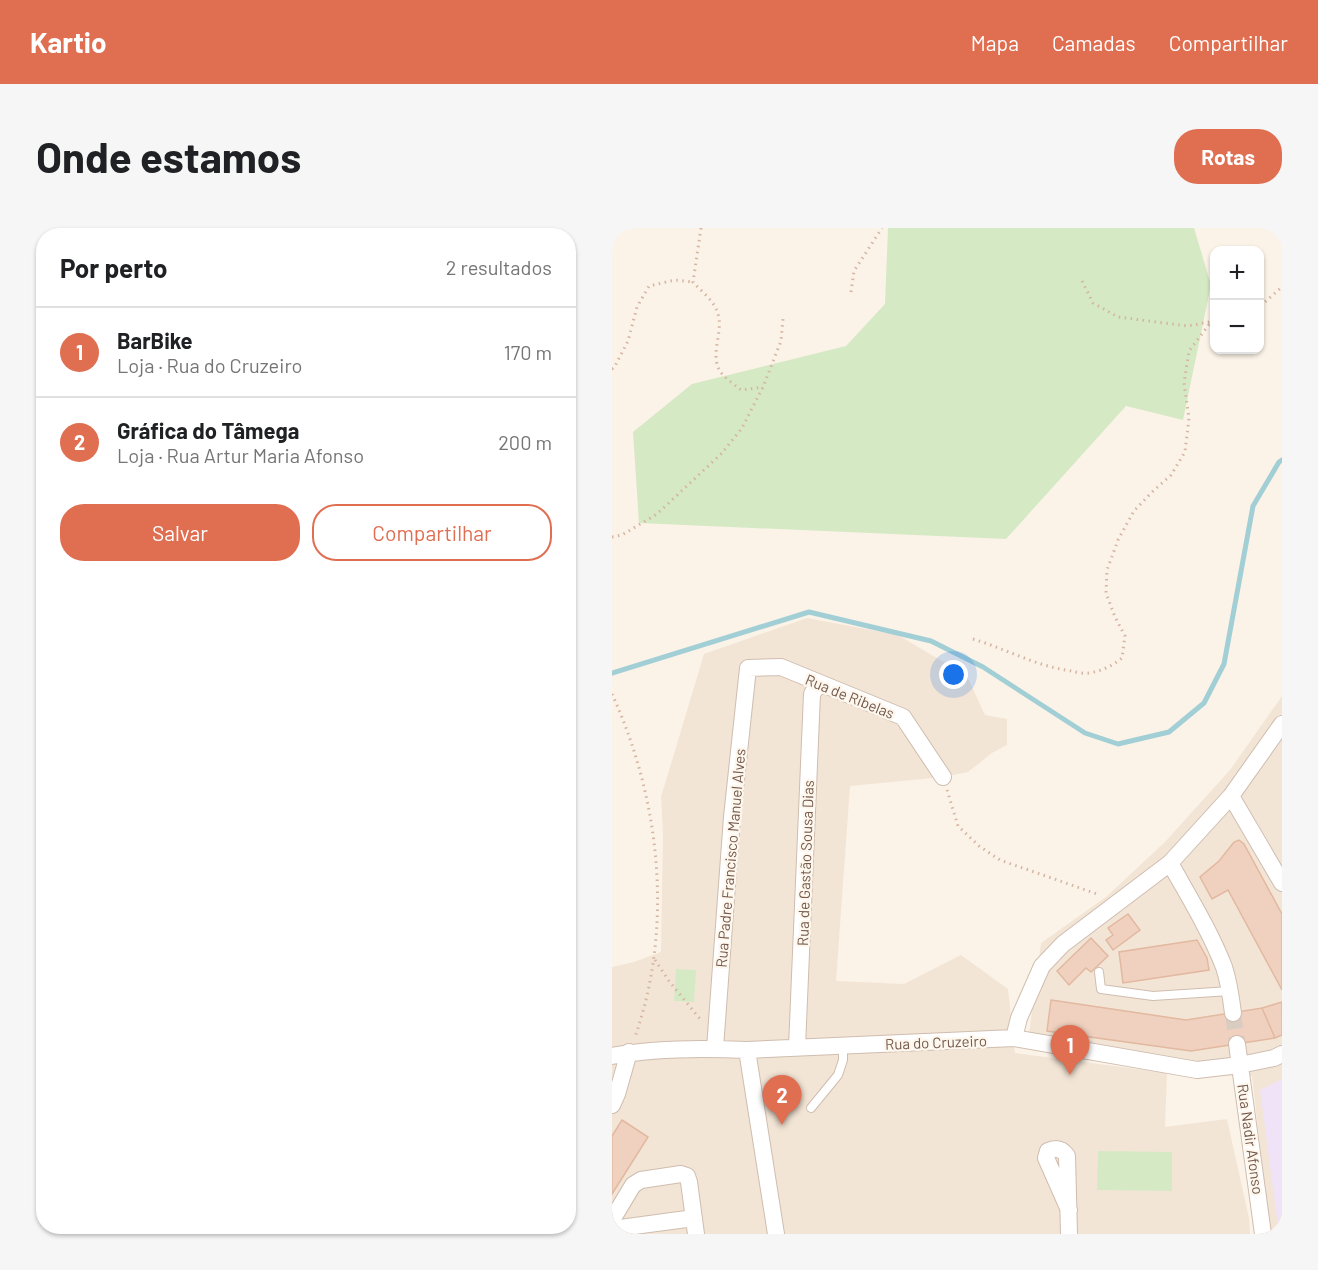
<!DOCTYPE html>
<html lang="pt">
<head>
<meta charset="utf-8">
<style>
	body { margin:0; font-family:Barlow,sans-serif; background:#f6f6f6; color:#202124 }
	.controls { position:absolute; right:18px; top:18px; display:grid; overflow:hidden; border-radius:12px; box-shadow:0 2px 4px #0004 }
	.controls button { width:54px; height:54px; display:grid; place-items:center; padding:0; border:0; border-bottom:2px solid #e0e0e0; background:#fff; color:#202124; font:30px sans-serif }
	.you { position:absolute; left:342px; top:447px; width:21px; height:21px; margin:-15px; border:4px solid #fff; border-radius:50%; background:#1a73e8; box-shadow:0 0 0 9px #1a73e833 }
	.badge { display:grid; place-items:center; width:39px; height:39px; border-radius:50%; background:#e06e51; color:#fff; font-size:20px; font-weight:700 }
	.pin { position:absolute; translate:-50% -50px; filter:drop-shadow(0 2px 3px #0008) }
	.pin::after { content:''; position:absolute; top:32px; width:21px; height:18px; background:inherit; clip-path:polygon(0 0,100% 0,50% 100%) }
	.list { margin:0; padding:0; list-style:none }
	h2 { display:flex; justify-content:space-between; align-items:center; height:78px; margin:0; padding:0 24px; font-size:26px }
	h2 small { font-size:20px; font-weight:400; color:#757577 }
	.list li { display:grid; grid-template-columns:39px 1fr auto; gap:18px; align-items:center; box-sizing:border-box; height:90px; padding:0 24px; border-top:2px solid #e0e0e0 }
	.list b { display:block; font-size:22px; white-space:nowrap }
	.list p { margin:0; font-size:20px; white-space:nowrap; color:#757577 }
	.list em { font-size:20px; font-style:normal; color:#757577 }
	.actions { display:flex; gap:12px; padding:18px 24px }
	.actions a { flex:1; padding:14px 0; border:2px solid #e06e51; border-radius:24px; text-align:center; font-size:21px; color:#e06e51 }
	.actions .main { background:#e06e51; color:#fff }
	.map { position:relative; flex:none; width:670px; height:1006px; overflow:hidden; border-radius:24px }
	header { display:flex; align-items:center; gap:36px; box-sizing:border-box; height:84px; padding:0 30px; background:#e06e51; color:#fff }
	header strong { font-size:28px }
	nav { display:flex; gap:33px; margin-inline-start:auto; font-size:21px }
	.intro { display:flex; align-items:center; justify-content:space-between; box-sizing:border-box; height:144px; padding:0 36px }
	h1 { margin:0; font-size:42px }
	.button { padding:15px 27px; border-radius:24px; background:#e06e51; color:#fff; font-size:21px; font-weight:700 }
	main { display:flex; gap:36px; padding:0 36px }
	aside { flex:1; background:#fff; border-radius:24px; box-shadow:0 2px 4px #0004 }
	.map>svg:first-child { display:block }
</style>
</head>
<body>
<header>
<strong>Kartio</strong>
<nav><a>Mapa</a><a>Camadas</a><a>Compartilhar</a></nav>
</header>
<div class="intro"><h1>Onde estamos</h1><a class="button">Rotas</a></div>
<main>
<aside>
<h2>Por perto<small>2 resultados</small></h2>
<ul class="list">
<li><span class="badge">1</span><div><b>BarBike</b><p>Loja · Rua do Cruzeiro</p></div><em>170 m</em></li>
<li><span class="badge">2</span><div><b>Gráfica do Tâmega</b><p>Loja · Rua Artur Maria Afonso</p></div><em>200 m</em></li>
</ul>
<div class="actions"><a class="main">Salvar</a><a>Compartilhar</a></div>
</aside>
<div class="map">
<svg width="670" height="1006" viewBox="0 0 670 1006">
	<rect width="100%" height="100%" fill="#fbf3e7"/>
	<path fill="#f3e5d5" d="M 195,390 L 286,407 L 355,448 L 373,487 L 395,491 L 395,517 L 380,525 L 356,544 L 331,549 L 238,558 L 224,753 L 292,756 L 349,727 L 396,761 L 403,825 L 555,845 L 553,899 L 615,891 L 637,990 L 638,1006 L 0,1006 L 0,739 L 22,734 L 49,724 L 51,606 L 49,569 L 92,426 Z
		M 670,468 L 670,1006 L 658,1006 L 640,848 L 416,813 L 429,715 L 494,669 L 553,614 L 618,542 Z"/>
	<path fill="#f0e3f8" d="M 670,851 L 670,1004 L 667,1005 L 648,862 Z"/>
	<path fill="#d5e9c5" d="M 276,0 L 582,0 L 599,57 L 571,192 L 514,178 L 394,311 L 27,295 L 21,204 L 80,156 L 234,118 L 273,76 Z
		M 64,741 L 84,742 L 82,774 L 62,773 Z
		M 486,923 L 560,924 L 560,963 L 485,962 Z"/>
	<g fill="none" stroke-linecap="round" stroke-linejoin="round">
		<path stroke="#a2cfd6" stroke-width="5" d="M 0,445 L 197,384 L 319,413 L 371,439 L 473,505 L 506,516 L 557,504 L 592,475 L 612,436 L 641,278 L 667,234 L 670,232"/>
	</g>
	<path fill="#f0d1bf" stroke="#e2b8a0" stroke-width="1.5" d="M 627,612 L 632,616 L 670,686 L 670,762 L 616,662 L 600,671 L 588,649 L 607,633 L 622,614 Z
		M 516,686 L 528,702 L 501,722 L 494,712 L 501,707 L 496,700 Z
		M 479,710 L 496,728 L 479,744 L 474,740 L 457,757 L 445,743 Z
		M 585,712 L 595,730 L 597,742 L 511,755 L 507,724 Z
		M 439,772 L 574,792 L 650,780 L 663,810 L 579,823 L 435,803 Z
		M 670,774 L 670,807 L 663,810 L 650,780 Z
		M 10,892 L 36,909 L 0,966 L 0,908 Z"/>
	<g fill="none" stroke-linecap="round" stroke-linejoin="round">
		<path stroke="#d9ccc0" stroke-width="16" stroke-dasharray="16 8" stroke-linecap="butt" d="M 621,785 L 625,816"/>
		<g stroke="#cfbdb0" stroke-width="10">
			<path id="lane" d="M 487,744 L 489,761 L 541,768 L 618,763
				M 199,880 L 226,847 L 231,832 L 231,818"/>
		</g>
		<g stroke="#cfbdb0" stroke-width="18">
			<path id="street" d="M 619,568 L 670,655
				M 558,635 C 577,669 598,703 612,739 C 617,754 619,769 621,785
				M 402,810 L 407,790 L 430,738 L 451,716 L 558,635 L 619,568 L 670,496
				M 625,816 L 651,1006
				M 185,819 L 200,466 L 204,460 L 210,457
				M 103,820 L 120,589 L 136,440 L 169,439 L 291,489 L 331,549
				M 135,822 L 164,1006
				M 0,828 C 42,820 93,820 135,822 L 402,810 L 585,842 L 628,837 L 662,830 L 670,826
				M 0,877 L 5,866 L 17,824
				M 457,982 L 434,930 L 436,923 C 445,919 450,921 455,928 L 457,1006
				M 0,992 L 21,957 L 29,952 L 69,946 L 75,948 L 77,954 L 84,1006
				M 0,1001 L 82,990"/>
		</g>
		<path stroke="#d5b5a2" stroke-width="3" stroke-dasharray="1.5 4.5" stroke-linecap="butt" d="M 89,0 L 81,54 C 89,63 101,72 105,83 C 113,103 97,125 108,143 C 112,150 122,156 129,162 L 151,159
			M 470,53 L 481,75 L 506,89 L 576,98 L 602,93
			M 239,64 L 242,43 L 270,0
			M 648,77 L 653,74 L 670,59
			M 0,141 L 2,140 L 16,113 L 25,79 L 37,58 L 63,52 L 81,54
			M 0,309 L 10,307 L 45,286 L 110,225 L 130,200 L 151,159 L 169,113 L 171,91
			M 361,411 C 394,421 424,438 459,443 C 464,444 471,446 477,445 C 490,443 500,438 510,430 L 513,408 L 503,389 L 494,365 L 495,342 L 506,312 L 522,283 L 540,264 L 559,247 L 573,224 L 577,190 L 572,155 L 577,123 L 599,94
			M 0,466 C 48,571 62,698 23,809
			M 335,562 L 346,598 L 367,618 L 388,632 L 488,667
			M 43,732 L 57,753 L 88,791"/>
		<use href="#lane" stroke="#fff" stroke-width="8"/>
		<use href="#street" stroke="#fff" stroke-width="16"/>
	</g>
	<g text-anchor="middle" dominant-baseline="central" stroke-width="4.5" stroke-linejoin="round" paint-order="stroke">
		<g font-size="15" fill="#74594c" stroke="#fef7ed">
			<text transform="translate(238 468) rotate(22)">Rua de Ribelas</text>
			<text transform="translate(118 630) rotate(-85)">Rua Padre Francisco Manuel Alves</text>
			<text transform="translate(193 635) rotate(-88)">Rua de Gastão Sousa Dias</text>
			<text transform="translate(324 814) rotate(-2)">Rua do Cruzeiro</text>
			<text transform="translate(639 911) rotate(82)">Rua Nadir Afonso</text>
		</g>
	</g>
</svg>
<div class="controls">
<button>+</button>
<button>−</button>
</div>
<div class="you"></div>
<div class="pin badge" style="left:458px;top:847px">1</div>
<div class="pin badge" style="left:170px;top:897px">2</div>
</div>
</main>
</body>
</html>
